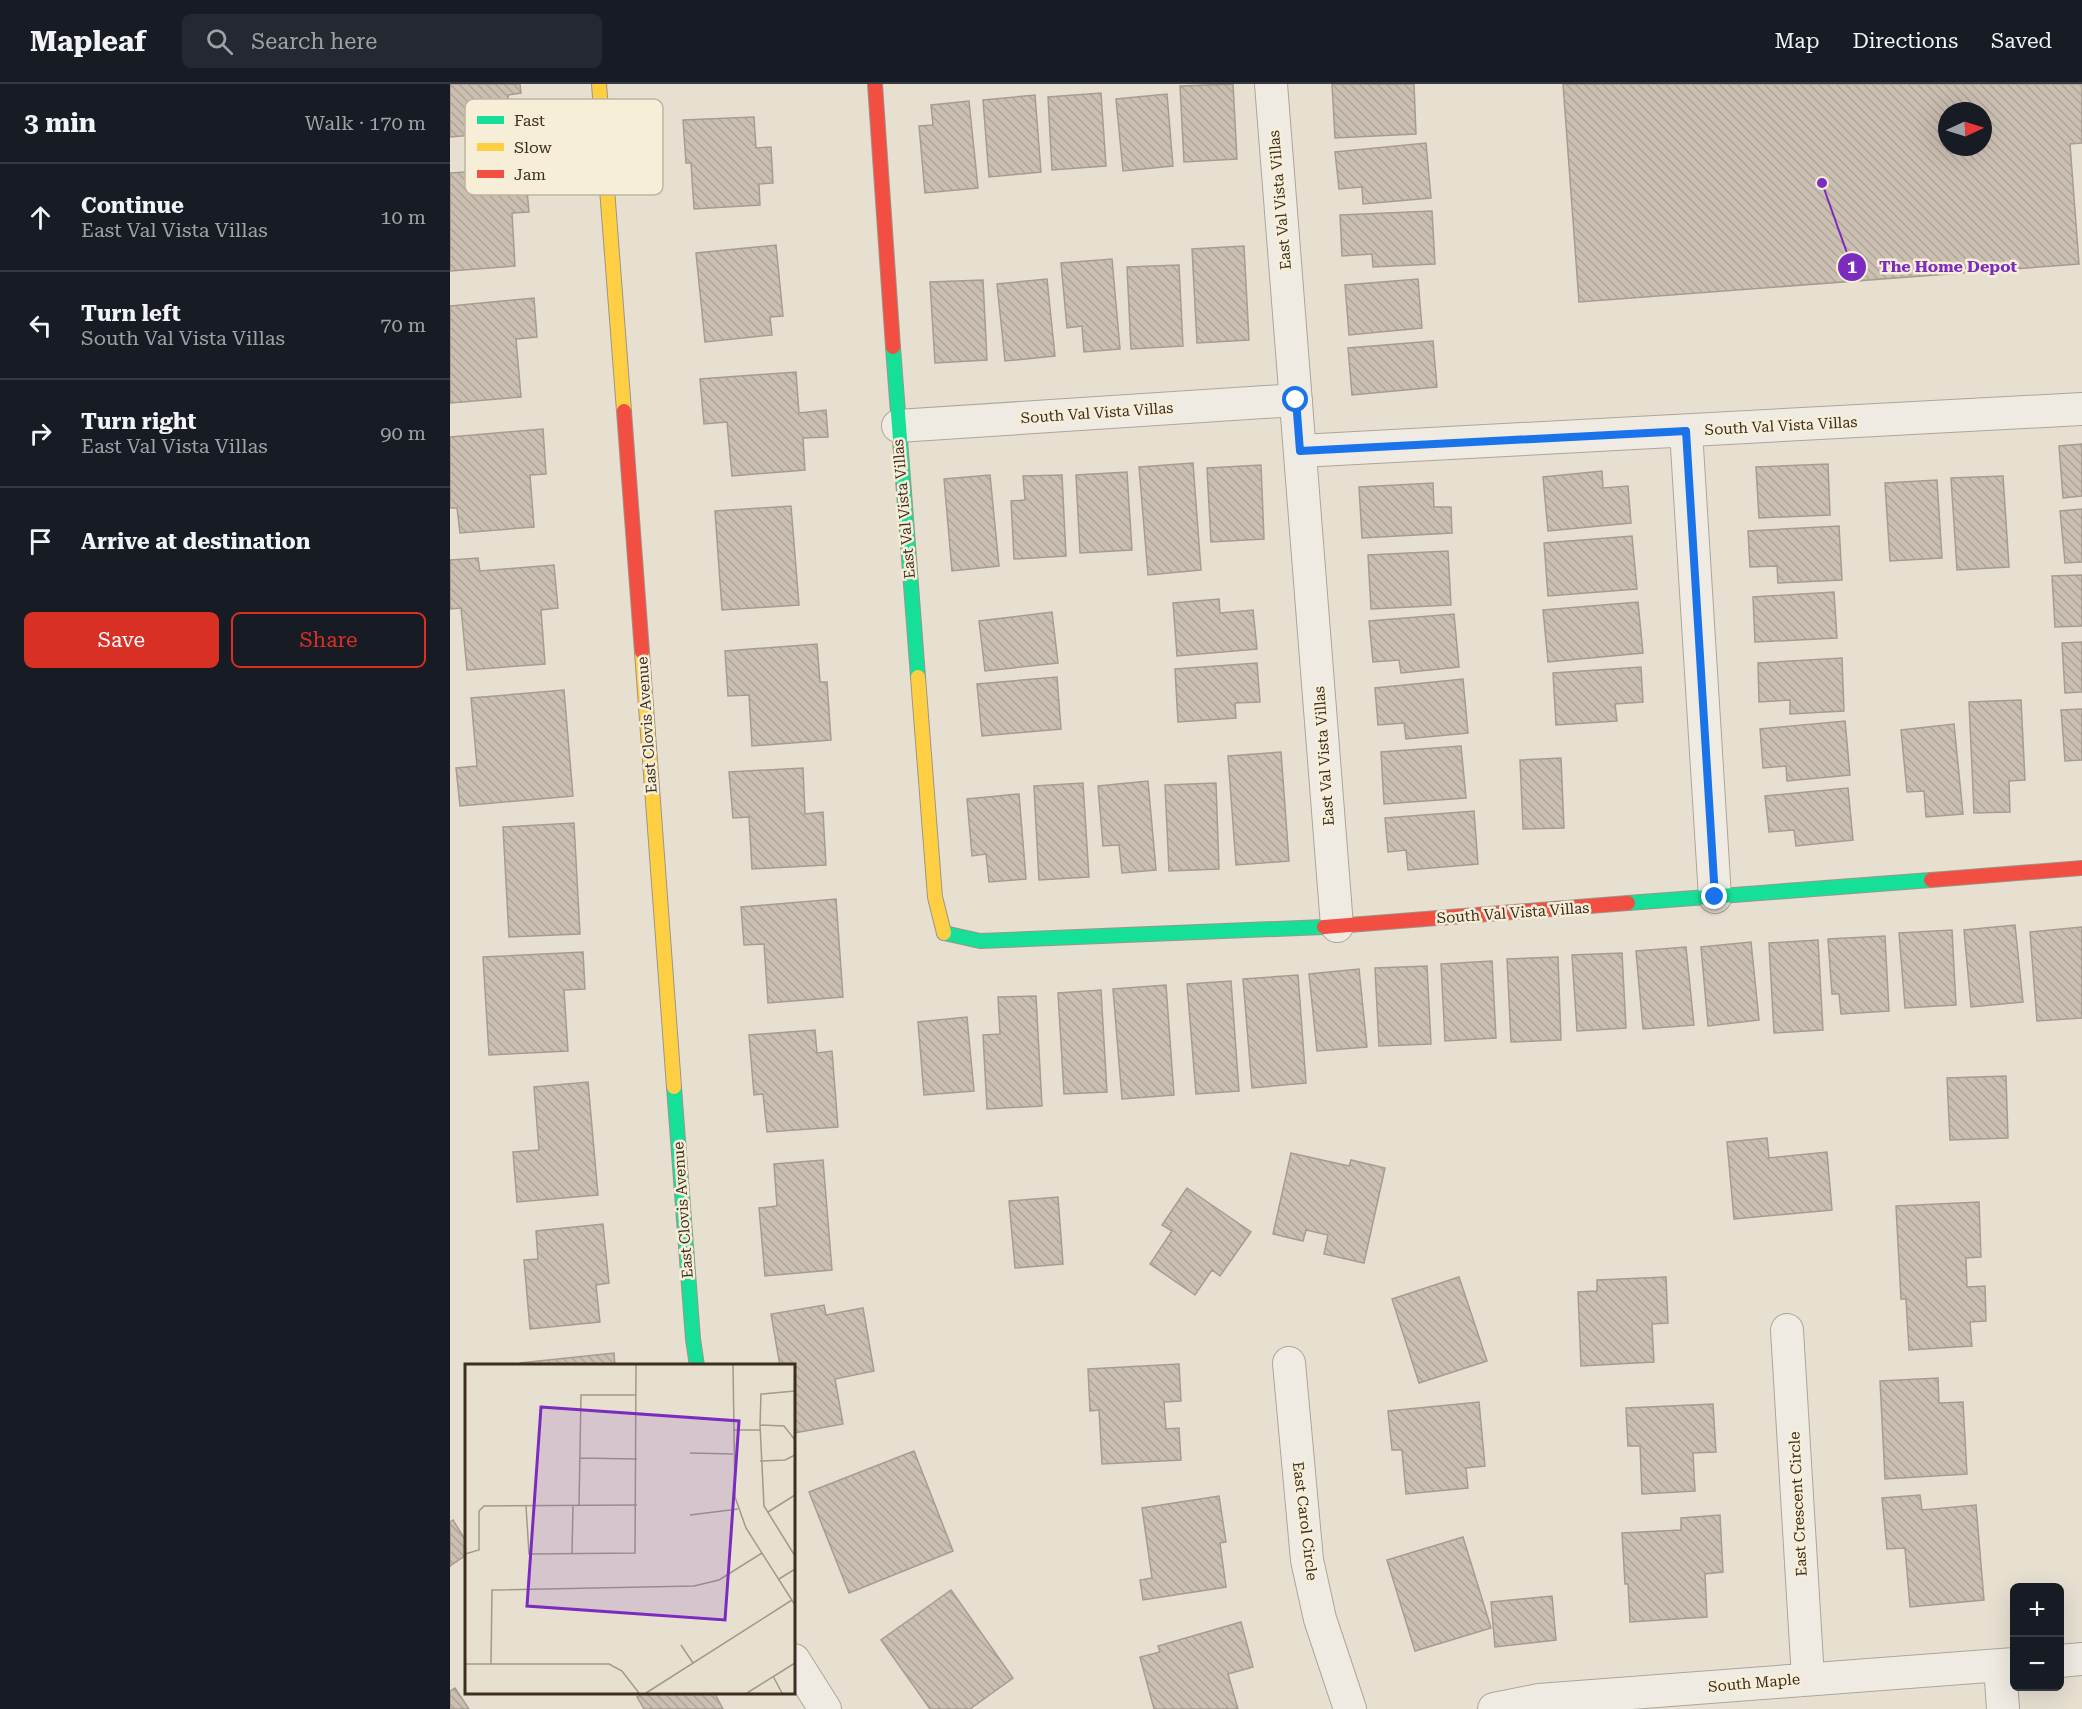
<!DOCTYPE html>
<html lang="en">
<head>
<meta charset="utf-8">
<style>
	body { margin:0; font-family:"Roboto Serif",serif; background:#242831; color:#f1f3f6 }
	.controls { position:absolute; right:18px; bottom:18px; display:grid; overflow:hidden; border-radius:9px; box-shadow:0 6px 24px #0002 }
	.controls button { width:54px; height:54px; display:grid; place-items:center; padding:0; border:0; border-bottom:2px solid #363941; background:#171b24; color:#f1f3f6; font:30px sans-serif }
	.compass { position:absolute; left:1488px; top:18px; width:54px; height:54px; border-radius:50%; background:#171b24; box-shadow:0 6px 24px #0002; rotate:86deg }
	.stop { position:absolute; width:18px; height:18px; margin:-14px; border:4px solid #1a73e8; border-radius:50%; background:#fff }
	.stop.end { background:#1a73e8; border-color:#fff; box-shadow:0 2px 6px #0008 }
	.list { margin:0; padding:0; list-style:none }
	h2 { display:flex; justify-content:space-between; align-items:center; height:78px; margin:0; padding:0 24px; font-size:26px }
	h2 small { font-size:20px; font-weight:400; color:#9ea1a6 }
	.list li { display:grid; grid-template-columns:39px 1fr auto; gap:18px; align-items:center; box-sizing:border-box; height:108px; padding:0 24px; border-top:2px solid #363941 }
	.list b { display:block; font-size:22px; white-space:nowrap }
	.list p { margin:0; font-size:20px; white-space:nowrap; color:#9ea1a6 }
	.list em { font-size:20px; font-style:normal; color:#9ea1a6 }
	.actions { display:flex; gap:12px; padding:18px 24px }
	.actions a { flex:1; padding:14px 0; border:2px solid #d93025; border-radius:9px; text-align:center; font-size:21px; color:#d93025 }
	.actions .main { background:#d93025; color:#fff }
	.icon { flex:none; width:33px; height:33px; fill:none; stroke:currentColor; stroke-width:2; stroke-linecap:round; stroke-linejoin:round }
	.map { position:relative; flex:none; width:1632px; height:1625px; overflow:hidden }
	header { display:flex; align-items:center; gap:36px; box-sizing:border-box; height:84px; padding:0 30px; background:#171b24; border-bottom:2px solid #363941 }
	header strong { font-size:28px }
	nav { display:flex; gap:33px; margin-inline-start:auto; font-size:21px }
	.search { width:420px; height:54px; background:#242831; display:flex; align-items:center; gap:15px; box-sizing:border-box; padding:0 21px; border-radius:9px; color:#9ea1a6; font-size:22px }
	main { display:flex }
	aside { flex:1; background:#171b24 }
	.map>svg:first-child { display:block }
</style>
</head>
<body>
<header>
<strong>Mapleaf</strong>
<div class="search"><svg class="icon" aria-label="search" viewBox="0 0 24 24"><circle cx="10" cy="10" r="6"/><path d="M15 15l6 6"/></svg>Search here</div>
<nav><a>Map</a><a>Directions</a><a>Saved</a></nav>
</header>
<main>
<aside>
<h2>3 min<small>Walk · 170 m</small></h2>
<ul class="list">
<li><svg class="icon" aria-label="ahead" viewBox="0 0 24 24"><path d="M12 20V5M6 11l6-6 6 6"/></svg><div><b>Continue</b><p>East Val Vista Villas</p></div><em>10 m</em></li>
<li><svg class="icon" aria-label="left" viewBox="0 0 24 24"><path d="M17 20v-9H6M10 6l-5 5 5 5"/></svg><div><b>Turn left</b><p>South Val Vista Villas</p></div><em>70 m</em></li>
<li><svg class="icon" aria-label="right" viewBox="0 0 24 24"><path d="M7 20v-9h11M14 6l5 5-5 5"/></svg><div><b>Turn right</b><p>East Val Vista Villas</p></div><em>90 m</em></li>
<li><svg class="icon" aria-label="arrive" viewBox="0 0 24 24"><path d="M6 21V4h12l-3 4 3 4H6"/></svg><div><b>Arrive at destination</b></div></li>
</ul>
<div class="actions"><a class="main">Save</a><a>Share</a></div>
</aside>
<div class="map">
<svg width="1632" height="1625" viewBox="0 0 1632 1625">
	<defs>
		<pattern id="building-back-hatch" width="6" height="6" patternUnits="userSpaceOnUse" patternTransform="scale(1.5)"><rect width="6" height="6" fill="#cbbfb2"/><path d="M-1 5l2 2M0 0l6 6M5-1l2 2" fill="none" stroke="#afa499"/></pattern>
	</defs>
	<rect width="100%" height="100%" fill="#e7e0d1"/>
	<path fill="url(#building-back-hatch)" stroke="#a89c90" stroke-width="1.5" fill-rule="evenodd" d="M 0,0 L 70,0 L 71,9 L 58,11 L 61,48 L 0,53 Z
		M 783,0 L 787,75 L 734,78 L 730,2 Z
		M 882,0 L 964,0 L 966,50 L 885,54 Z
		M 1113,0 L 1632,0 L 1632,59 L 1620,60 L 1629,180 L 1129,218 ZM 1497,27 L 1533,27 L 1533,63 L 1497,63 Z
		M 651,9 L 656,82 L 602,86 L 598,13 Z
		M 717,10 L 723,82 L 673,87 L 666,15 Z
		M 585,11 L 591,88 L 539,93 L 533,16 Z
		M 519,17 L 528,104 L 475,109 L 469,42 L 483,41 L 481,21 Z
		M 304,33 L 306,64 L 321,63 L 323,99 L 309,100 L 310,121 L 244,125 L 241,79 L 236,79 L 233,36 Z
		M 976,59 L 981,114 L 913,120 L 912,103 L 889,105 L 885,68 Z
		M 75,84 L 79,128 L 62,129 L 65,182 L 0,187 L 0,89 Z
		M 982,127 L 985,180 L 923,183 L 922,170 L 892,172 L 890,131 Z
		M 326,161 L 333,232 L 320,233 L 322,251 L 255,258 L 246,169 Z
		M 794,162 L 799,256 L 747,259 L 742,165 Z
		M 662,175 L 670,265 L 634,268 L 632,242 L 617,244 L 611,179 Z
		M 729,181 L 733,262 L 681,265 L 677,183 Z
		M 597,195 L 605,272 L 555,277 L 547,200 Z
		M 968,195 L 972,244 L 899,251 L 895,201 Z
		M 533,196 L 537,276 L 485,279 L 480,198 Z
		M 84,214 L 87,253 L 66,255 L 71,313 L 0,319 L 0,222 Z
		M 983,257 L 987,303 L 902,311 L 898,264 Z
		M 346,288 L 349,329 L 376,326 L 378,353 L 353,354 L 355,386 L 282,392 L 277,338 L 254,340 L 250,295 Z
		M 93,345 L 96,390 L 80,391 L 84,443 L 10,449 L 7,424 L 0,424 L 0,353 Z
		M 1632,360 L 1632,412 L 1613,414 L 1609,362 Z
		M 743,379 L 751,486 L 698,491 L 689,383 Z
		M 1378,380 L 1380,431 L 1309,434 L 1306,383 Z
		M 811,381 L 814,455 L 761,458 L 757,384 Z
		M 1152,387 L 1153,404 L 1178,402 L 1181,439 L 1098,447 L 1093,393 Z
		M 677,388 L 682,466 L 630,469 L 626,391 Z
		M 540,391 L 549,482 L 502,487 L 494,395 Z
		M 612,391 L 616,472 L 564,475 L 561,417 L 575,416 L 573,392 Z
		M 1553,392 L 1559,483 L 1507,486 L 1501,394 Z
		M 1487,396 L 1492,474 L 1440,477 L 1435,399 Z
		M 983,399 L 984,423 L 1001,423 L 1002,449 L 912,454 L 909,403 Z
		M 341,422 L 349,521 L 272,526 L 265,427 Z
		M 1632,425 L 1632,478 L 1615,479 L 1610,427 Z
		M 1389,442 L 1392,496 L 1328,499 L 1327,482 L 1300,483 L 1298,447 Z
		M 1182,452 L 1187,505 L 1098,512 L 1094,459 Z
		M 998,467 L 1001,521 L 921,525 L 918,471 Z
		M 28,474 L 30,487 L 104,481 L 108,524 L 91,526 L 95,580 L 17,586 L 11,524 L 0,525 L 0,476 Z
		M 1632,491 L 1632,542 L 1605,543 L 1602,492 Z
		M 1384,508 L 1387,554 L 1305,558 L 1303,513 Z
		M 769,515 L 770,529 L 803,526 L 807,565 L 727,572 L 723,519 Z
		M 1188,518 L 1193,569 L 1098,578 L 1093,526 Z
		M 602,528 L 608,579 L 535,587 L 529,537 Z
		M 1004,530 L 1009,583 L 951,589 L 949,576 L 923,578 L 919,537 Z
		M 1632,558 L 1632,608 L 1615,609 L 1612,559 Z
		M 367,560 L 370,598 L 377,598 L 381,656 L 302,662 L 299,611 L 278,612 L 275,567 Z
		M 1392,574 L 1394,627 L 1340,630 L 1340,616 L 1309,618 L 1308,579 Z
		M 807,579 L 810,618 L 785,619 L 786,634 L 728,638 L 725,585 Z
		M 1191,583 L 1193,618 L 1165,620 L 1167,637 L 1106,641 L 1103,589 Z
		M 607,593 L 611,645 L 532,652 L 527,600 Z
		M 1013,595 L 1018,649 L 956,655 L 954,639 L 928,641 L 925,604 Z
		M 114,606 L 123,712 L 10,722 L 6,684 L 27,682 L 21,614 Z
		M 1571,616 L 1575,696 L 1559,697 L 1560,728 L 1524,729 L 1519,618 Z
		M 1632,625 L 1632,676 L 1615,677 L 1611,626 Z
		M 1395,637 L 1400,691 L 1337,697 L 1336,682 L 1313,684 L 1310,645 Z
		M 1504,640 L 1513,730 L 1476,733 L 1474,707 L 1457,708 L 1451,646 Z
		M 1011,662 L 1016,714 L 934,720 L 931,668 Z
		M 831,668 L 839,777 L 786,781 L 778,672 Z
		M 1111,674 L 1114,744 L 1073,745 L 1070,676 Z
		M 353,684 L 355,730 L 373,728 L 376,781 L 302,785 L 299,733 L 283,734 L 279,688 Z
		M 698,697 L 706,786 L 672,789 L 669,761 L 653,762 L 648,702 Z
		M 633,699 L 639,793 L 589,796 L 584,702 Z
		M 766,699 L 769,785 L 719,787 L 715,701 Z
		M 1398,704 L 1403,756 L 1346,762 L 1344,746 L 1319,748 L 1315,712 Z
		M 569,710 L 576,795 L 539,798 L 536,770 L 522,772 L 517,715 Z
		M 1024,727 L 1028,780 L 958,786 L 956,766 L 938,768 L 935,734 Z
		M 124,739 L 130,850 L 59,853 L 53,743 Z
		M 386,815 L 393,913 L 318,919 L 314,860 L 294,861 L 291,823 Z
		M 1565,841 L 1573,918 L 1521,923 L 1514,846 Z
		M 1632,843 L 1632,934 L 1587,937 L 1580,848 Z
		M 1502,846 L 1506,921 L 1455,924 L 1449,849 Z
		M 1435,852 L 1439,927 L 1391,930 L 1389,910 L 1382,910 L 1378,855 Z
		M 1368,856 L 1373,946 L 1324,949 L 1319,859 Z
		M 1301,858 L 1309,936 L 1258,942 L 1251,863 Z
		M 1236,863 L 1244,941 L 1193,945 L 1186,867 Z
		M 133,868 L 135,905 L 114,906 L 118,967 L 39,971 L 33,873 Z
		M 1172,869 L 1176,944 L 1127,947 L 1122,871 Z
		M 1108,873 L 1111,956 L 1061,958 L 1057,875 Z
		M 1042,877 L 1046,954 L 995,957 L 991,880 Z
		M 977,882 L 981,960 L 929,962 L 925,884 Z
		M 909,885 L 917,963 L 867,967 L 859,890 Z
		M 848,891 L 856,999 L 802,1004 L 793,895 Z
		M 781,897 L 789,1007 L 746,1010 L 737,900 Z
		M 716,901 L 724,1011 L 672,1015 L 663,905 Z
		M 651,906 L 657,1008 L 614,1010 L 608,909 Z
		M 586,912 L 592,1022 L 537,1025 L 533,951 L 550,950 L 548,913 Z
		M 517,933 L 524,1007 L 474,1011 L 468,938 Z
		M 365,946 L 367,969 L 382,967 L 388,1043 L 317,1048 L 313,1010 L 304,1011 L 299,951 Z
		M 1556,992 L 1558,1054 L 1500,1056 L 1497,994 Z
		M 138,998 L 148,1111 L 67,1118 L 63,1068 L 89,1066 L 84,1003 Z
		M 1317,1054 L 1319,1074 L 1377,1068 L 1382,1126 L 1284,1135 L 1277,1058 Z
		M 841,1069 L 899,1082 L 901,1076 L 935,1084 L 914,1179 L 874,1170 L 878,1151 L 856,1146 L 853,1157 L 823,1150 Z
		M 373,1076 L 382,1186 L 315,1192 L 309,1124 L 327,1122 L 324,1080 Z
		M 737,1104 L 801,1148 L 770,1192 L 762,1186 L 745,1211 L 700,1180 L 722,1147 L 712,1141 Z
		M 608,1113 L 613,1180 L 565,1184 L 559,1117 Z
		M 1529,1118 L 1531,1173 L 1516,1174 L 1517,1203 L 1535,1202 L 1536,1237 L 1520,1238 L 1522,1262 L 1459,1266 L 1456,1215 L 1451,1215 L 1446,1122 Z
		M 153,1140 L 159,1199 L 146,1201 L 150,1238 L 80,1245 L 74,1176 L 88,1175 L 86,1147 Z
		M 1009,1193 L 1037,1277 L 969,1299 L 942,1215 Z
		M 1216,1193 L 1218,1239 L 1202,1240 L 1204,1278 L 1131,1282 L 1128,1208 L 1147,1207 L 1147,1196 Z
		M 374,1221 L 376,1231 L 413,1224 L 424,1287 L 385,1295 L 393,1340 L 344,1349 L 344,1282 L 330,1282 L 321,1230 Z
		M 164,1269 L 165,1282 L 70,1282 L 70,1279 Z
		M 729,1280 L 731,1317 L 714,1318 L 716,1345 L 729,1344 L 731,1376 L 652,1380 L 649,1326 L 640,1327 L 638,1285 Z
		M 1488,1294 L 1489,1319 L 1513,1318 L 1517,1390 L 1435,1395 L 1430,1297 Z
		M 1029,1318 L 1035,1382 L 1016,1384 L 1018,1404 L 956,1410 L 952,1366 L 942,1366 L 938,1327 Z
		M 1263,1320 L 1266,1368 L 1243,1369 L 1245,1407 L 1192,1410 L 1190,1362 L 1178,1362 L 1176,1324 Z
		M 464,1367 L 503,1467 L 399,1509 L 359,1408 Z
		M 1470,1411 L 1472,1426 L 1526,1421 L 1534,1516 L 1460,1523 L 1455,1464 L 1437,1465 L 1432,1414 Z
		M 769,1412 L 776,1458 L 770,1459 L 776,1503 L 693,1516 L 690,1496 L 702,1494 L 692,1424 Z
		M 1270,1431 L 1273,1488 L 1255,1490 L 1257,1533 L 1180,1538 L 1178,1500 L 1175,1500 L 1172,1449 L 1231,1446 L 1231,1434 Z
		M 3,1436 L 16,1457 L 16,1471 L 0,1482 L 0,1438 Z
		M 1013,1453 L 1041,1544 L 965,1567 L 937,1476 Z
		M 501,1506 L 563,1594 L 520,1625 L 480,1625 L 431,1556 Z
		M 1102,1512 L 1106,1556 L 1045,1563 L 1041,1518 Z
		M 791,1538 L 803,1583 L 778,1590 L 788,1625 L 704,1625 L 690,1573 L 710,1568 L 708,1562 Z
		M 5,1604 L 19,1625 L 0,1625 L 0,1607 Z
		M 195,1608 L 264,1608 L 273,1625 L 194,1625 L 187,1613 Z"/>
	<g fill="none" stroke-linecap="round" stroke-linejoin="round">
		<g stroke="#ada599" stroke-width="34">
			<path id="street" d="M 821,0 L 887,842
				M 448,342 L 846,316
				M 1236,347 L 1265,813
				M 850,367 L 1632,325
				M 1337,1246 L 1358,1595
				M 839,1279 L 857,1476 L 870,1535 L 900,1625
				M 344,1576 L 375,1625
				M 1610,1577 L 1632,1575
				M 1550,1581 L 1553,1625
				M 1044,1625 L 1089,1616 L 1564,1580"/>
		</g>
		<g stroke="#9c958a" stroke-width="16">
			<path id="fast" d="M 443,263 L 468,593
				M 1178,819 L 1481,796
				M 494,849 L 530,857 L 874,843
				M 224,1003 L 243,1255 L 247,1282"/>
		</g>
		<g stroke="#9c958a" stroke-width="16">
			<path id="slow" d="M 149,0 L 174,327
				M 192,568 L 224,1003
				M 468,593 L 485,813 L 494,849"/>
		</g>
		<g stroke="#9c958a" stroke-width="16">
			<path id="jam" d="M 425,0 L 443,263
				M 174,327 L 192,568
				M 1481,796 L 1632,784
				M 874,843 L 1178,819"/>
		</g>
		<use href="#street" stroke="#efebe3" stroke-width="32"/>
		<use href="#fast" stroke="#16e098" stroke-width="14"/>
		<use href="#slow" stroke="#ffcf43" stroke-width="14"/>
		<use href="#jam" stroke="#f24e42" stroke-width="14"/>
	</g>
	<g fill="none" stroke-linecap="round" stroke-linejoin="round">
		<path stroke="#1a73e8" stroke-width="8" d="M 846,316 L 850,367 L 1236,347 L 1265,813"/>
	</g>
	<g text-anchor="middle" dominant-baseline="central" stroke-width="5" stroke-linejoin="round" paint-order="stroke">
		<g font-size="15" fill="#3d2e20" stroke="#f7eed8">
			<text transform="translate(830 116) rotate(-95)">East Val Vista Villas</text>
			<text transform="translate(647 329) rotate(-4)">South Val Vista Villas</text>
			<text transform="translate(1331 342) rotate(-3)">South Val Vista Villas</text>
			<text transform="translate(454 425) rotate(-95)">East Val Vista Villas</text>
			<text transform="translate(197 641) rotate(-94)">East Clovis Avenue</text>
			<text transform="translate(874 672) rotate(-94)">East Val Vista Villas</text>
			<text transform="translate(1063 829) rotate(-4)">South Val Vista Villas</text>
			<text transform="translate(233 1126) rotate(-94)">East Clovis Avenue</text>
			<text transform="translate(1348 1420) rotate(-93)">East Crescent Circle</text>
			<text transform="translate(855 1437) rotate(83)">East Carol Circle</text>
			<text transform="translate(1304 1599) rotate(-5)">South Maple</text>
		</g>
	</g>
	<g transform="translate(15 1280)">
		<rect width="330" height="330" fill="#e7e0d1"/>
		<path fill="none" stroke="#a3998a" stroke-width="1.5" d="M 268,1 L 270,133 L 281,164 L 330,241M 330,27 L 296,30 L 295,61 L 299,142 L 330,192M 295,61 L 319,62 L 330,76M 268,66 L 295,66M 225,89 L 268,90M 115,94 L 172,95M 295,97 L 320,96 L 330,91M 114,141 L 116,31 L 171,31M 61,142 L 64,190 L 170,189 L 171,1M 303,148 L 330,131M 225,151 L 273,145M 0,190 L 14,186 L 14,147 L 19,142 L 172,141M 107,190 L 108,141M 314,215 L 330,205M 216,281 L 228,299M 0,300 L 144,300 L 157,307 L 174,329M 26,300 L 27,226 L 229,222 L 254,216 L 297,189M 308,312 L 317,329M 181,329 L 327,236M 282,329 L 330,299"/>
		<path fill="#7b2cbf" fill-opacity="0.15" stroke="#7b2cbf" stroke-width="3" d="M 76,43 L 274,57 L 260,256 L 62,242 Z"/>
		<rect width="330" height="330" fill="none" stroke="#3d2e20" stroke-width="3"/>
	</g>
	<rect x="15" y="15" width="198" height="96" rx="9" fill="#f7eed8" stroke="#bfb4a1" stroke-width="1.5"/>
	<rect x="27" y="32" width="27" height="8" fill="#16e098"/>
	<rect x="27" y="59" width="27" height="8" fill="#ffcf43"/>
	<rect x="27" y="86" width="27" height="8" fill="#f24e42"/>
	<g font-size="16" fill="#3d2e20">
		<text x="64" y="42">Fast</text>
		<text x="64" y="69">Slow</text>
		<text x="64" y="96">Jam</text>
	</g>
	<path fill="none" stroke="#7b2cbf" stroke-width="2" d="M1372 99L1402 183"/>
	<g fill="#7b2cbf" stroke="#f7eed8" stroke-width="2">
		<circle cx="1372" cy="99" r="6"/>
		<circle cx="1402" cy="183" r="15"/>
	</g>
	<g font-size="18" text-anchor="middle" font-weight="bold" fill="#fff">
		<text x="1402" y="189">1</text>
	</g>
	<g font-size="16" text-anchor="middle" font-weight="bold" fill="#7b2cbf" stroke="#f7eed8" stroke-width="5" stroke-linejoin="round" paint-order="stroke">
		<text x="1498" y="188">The Home Depot</text>
	</g>
</svg>
<div class="controls">
<button>+</button>
<button>−</button>
</div>
<svg class="compass" viewBox="-18 -18 36 36"><path d="M0-13l5 13h-10z" fill="#e53935"/><path d="M0 13l5-13h-10z" fill="#9ea1a6"/></svg>
<div class="stop" style="left:846px;top:316px"></div>
<div class="stop end" style="left:1265px;top:813px"></div>
</div>
</main>
</body>
</html>
